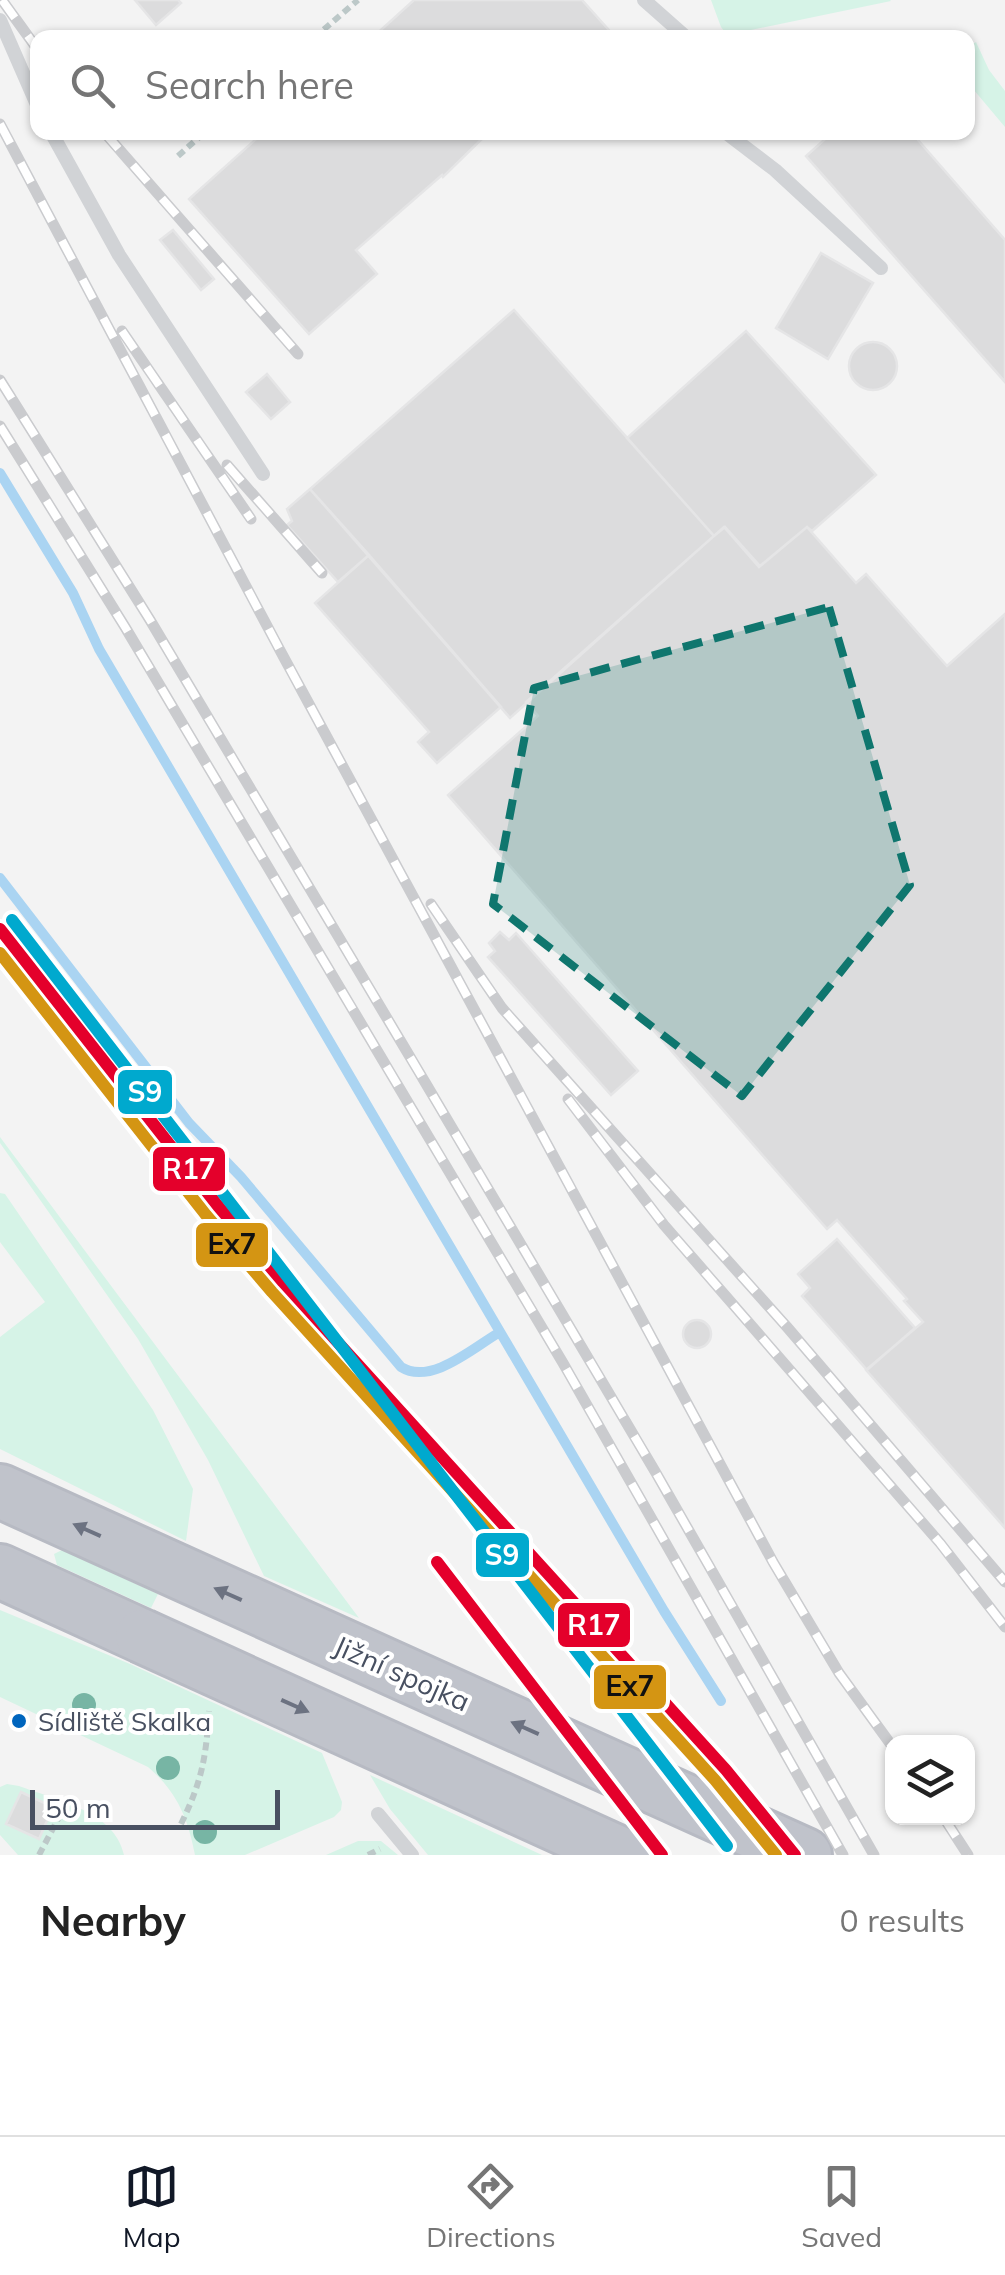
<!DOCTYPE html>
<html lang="en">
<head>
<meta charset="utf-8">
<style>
	body { margin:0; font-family:Mulish,sans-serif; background:#f6f6f6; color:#222 }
	.controls { position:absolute; right:30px; bottom:30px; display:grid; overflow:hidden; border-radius:20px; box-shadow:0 2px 8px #0004 }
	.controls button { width:90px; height:90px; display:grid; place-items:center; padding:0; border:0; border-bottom:2px solid #e0e0e0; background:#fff; color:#222; font:50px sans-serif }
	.scale { position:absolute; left:30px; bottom:25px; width:250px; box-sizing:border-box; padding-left:10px; border:5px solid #485061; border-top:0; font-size:28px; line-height:35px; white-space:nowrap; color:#485061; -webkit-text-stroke:8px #fff; paint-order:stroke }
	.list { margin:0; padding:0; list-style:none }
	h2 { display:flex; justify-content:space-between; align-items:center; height:130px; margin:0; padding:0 40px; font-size:42px }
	h2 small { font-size:32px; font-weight:400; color:#767676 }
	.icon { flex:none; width:55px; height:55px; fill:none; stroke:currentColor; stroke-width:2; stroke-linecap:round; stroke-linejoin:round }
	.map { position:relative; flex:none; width:1005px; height:1855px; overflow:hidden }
	.search { position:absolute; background:#fff; box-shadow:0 2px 8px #0004; left:30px; right:30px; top:30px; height:110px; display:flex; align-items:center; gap:25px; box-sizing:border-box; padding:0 35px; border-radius:20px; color:#767676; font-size:38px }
	.sheet { height:280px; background:#fff }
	nav { display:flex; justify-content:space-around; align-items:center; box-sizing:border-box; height:140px; border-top:2px solid #e0e0e0; background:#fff; font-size:28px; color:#767676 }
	nav a { display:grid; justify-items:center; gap:5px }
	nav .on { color:#111827 }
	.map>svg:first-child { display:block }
</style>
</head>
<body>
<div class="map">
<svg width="1005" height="1855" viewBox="0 0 1005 1855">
	<rect width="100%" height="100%" fill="#f3f3f3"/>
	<path fill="#d6f3e7" d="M 711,0 L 890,0 L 891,1 L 727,35 L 721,27 Z
		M 976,42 L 989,70 L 1005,91 L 1005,127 L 968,83 L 968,47 Z
		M 0,1137 L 359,1618 L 264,1576 L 208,1460 L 138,1339 L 0,1143 Z
		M 0,1193 L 5,1194 L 153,1410 L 193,1489 L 186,1541 L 0,1449 L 0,1337 L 45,1302 L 0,1242 Z
		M 62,1550 L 158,1594 L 151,1608 L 57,1565 L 54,1554 Z
		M 0,1610 L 130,1664 L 322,1753 L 342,1802 L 341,1810 L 334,1817 L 245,1855 L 195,1855 C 188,1818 177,1792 148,1767 L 0,1697 Z
		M 370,1775 L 542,1855 L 428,1855 L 390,1809 Z
		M 7,1784 L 19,1786 C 56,1800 115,1811 124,1855 L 18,1855 L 0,1835 L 0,1787 Z
		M 358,1841 L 381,1841 L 398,1855 L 326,1855 Z"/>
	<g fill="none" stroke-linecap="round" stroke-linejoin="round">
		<path stroke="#aad4f2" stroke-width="10" d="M 0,473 L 73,593 L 99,649 L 664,1611 L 721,1701
			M 0,878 L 189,1123 L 241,1177 L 401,1367 C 431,1386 474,1347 500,1332"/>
	</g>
	<path fill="#dcdcdd" stroke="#e5e5e6" stroke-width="2.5" d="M 135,0 L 178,0 L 181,3 L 156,25 Z
		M 414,0 L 582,0 L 616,38 L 372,38 Z
		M 264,132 L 489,132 L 443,177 L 442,175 L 356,250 L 377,274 L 309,334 L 189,199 Z
		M 833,132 L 911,132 L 1005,240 L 1005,382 L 806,156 Z
		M 173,230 L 214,279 L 201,290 L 160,240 Z
		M 821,253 L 873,283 L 828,359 L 776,328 Z
		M 514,310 L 714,536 L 510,718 L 310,489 Z
		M 746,331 L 876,475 L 812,531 L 807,527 L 760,566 L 725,527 L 714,536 L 627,438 Z
		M849 366a24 24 0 1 1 48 0a24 24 0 1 1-48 0Z
		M 267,374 L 290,402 L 271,419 L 246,392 Z
		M 310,489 L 369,555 L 338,582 L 287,525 L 292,521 L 287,509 Z
		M 724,527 L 759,567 L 807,527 L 856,583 L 866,574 L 947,666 L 1005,614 L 1005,1528 L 866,1370 L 923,1322 L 904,1301 L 907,1299 L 837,1220 L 827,1229 L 448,795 L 538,716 L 526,702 Z
		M 369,555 L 501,707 L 437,763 L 418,742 L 429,732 L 315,603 Z
		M 500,932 L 509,940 L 516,933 L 638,1071 L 611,1095 L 488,957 L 495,951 L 489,943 Z
		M 837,1239 L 915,1328 L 867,1370 L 802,1296 L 810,1288 L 798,1274 Z
		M683 1334a14 14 0 1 1 28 0a14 14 0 1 1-28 0Z
		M 21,1792 L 53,1807 L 39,1839 L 6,1824 Z"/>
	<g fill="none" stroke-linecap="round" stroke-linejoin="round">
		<g stroke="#b7bac3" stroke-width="58">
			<path id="highway" d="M 0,1491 L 805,1855
				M 0,1571 L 142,1636"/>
		</g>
		<path stroke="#bcc8c8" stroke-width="6" stroke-dasharray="8 5" stroke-linecap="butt" d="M 314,38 L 358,0
			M 178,156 L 205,132
			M 181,1824 C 202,1781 206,1758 209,1711
			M 39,1855 L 69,1798
			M 368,1855 L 380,1849"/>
		<path stroke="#d1d3d6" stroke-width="14" d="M 644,0 L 687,38
			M 0,20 L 38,107
			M 51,132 L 119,255 L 263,474
			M 725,132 L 775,170 L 881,268
			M 378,1814 L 412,1855"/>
		<use href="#highway" stroke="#c0c3cb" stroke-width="52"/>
		<g stroke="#cacbce" stroke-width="11">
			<path id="rail" d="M 2,0 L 38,50
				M 0,124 L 282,654 L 773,1562 L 839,1673 L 892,1746
				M 104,132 L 298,354
				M 122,331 L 251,519
				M 0,380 L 150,620 L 419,1072 L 656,1473 L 874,1855
				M 0,426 L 125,627 L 563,1363 L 843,1855
				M 227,465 L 322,573
				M 431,904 L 502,1008 L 787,1327 L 1005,1582
				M 568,1099 L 664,1225 L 940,1543 L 1005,1627
				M 944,1818 L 968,1855"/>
		</g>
		<use href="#rail" stroke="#fff" stroke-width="8" stroke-dasharray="22" stroke-linecap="butt"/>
		<g stroke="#b7bac3" stroke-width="58" stroke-linecap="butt">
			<path id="highway-bridge" d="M 142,1636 L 623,1855"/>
		</g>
		<use href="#highway-bridge" stroke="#c0c3cb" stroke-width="52"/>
		<g stroke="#fff" stroke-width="20">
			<path id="rail-1" d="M 0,929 L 218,1206 L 283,1282 L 726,1770 L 795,1855
				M 437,1562 L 662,1855"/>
		</g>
		<g stroke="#fff" stroke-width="20">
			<path id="rail-2" d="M 0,953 L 206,1215 L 272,1292 L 715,1780 L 776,1855"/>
		</g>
		<g stroke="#fff" stroke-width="20">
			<path id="rail-3" d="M 12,920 L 727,1846"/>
		</g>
		<use href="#rail-1" stroke="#e4002b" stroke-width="12"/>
		<use href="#rail-2" stroke="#d49513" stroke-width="12"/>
		<use href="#rail-3" stroke="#00a9ce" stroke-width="12"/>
	</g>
	<g fill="#77b5a4">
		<circle cx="84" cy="1705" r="12"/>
		<circle cx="168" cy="1768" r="12"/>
		<circle cx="205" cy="1832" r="12"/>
	</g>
	<defs><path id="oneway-solid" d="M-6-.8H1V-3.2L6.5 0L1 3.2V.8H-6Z" transform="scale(2.5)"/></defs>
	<g fill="#6c7281">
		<use href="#oneway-solid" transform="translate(87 1530) rotate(-156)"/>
		<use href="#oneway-solid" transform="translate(228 1594) rotate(-156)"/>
		<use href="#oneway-solid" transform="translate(295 1706) rotate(24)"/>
		<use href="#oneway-solid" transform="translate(525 1728) rotate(-156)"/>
	</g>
	<path fill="#0f766e" fill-opacity="0.2" stroke="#0f766e" stroke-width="8" stroke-dasharray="20 12" stroke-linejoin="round" d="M 829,607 L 910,885 L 742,1096 L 493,904 L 534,688 Z"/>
	<circle fill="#0065bd" stroke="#fff" stroke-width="4" cx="19" cy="1721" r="9"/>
	<g text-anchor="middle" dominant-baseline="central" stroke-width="8" stroke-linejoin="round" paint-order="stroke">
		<g font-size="26" fill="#485061" stroke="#fff" text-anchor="start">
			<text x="38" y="1721">Sídliště Skalka</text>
		</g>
		<g font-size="28" fill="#485061" stroke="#fff">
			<text transform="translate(402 1673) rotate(24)">Jižní spojka</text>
		</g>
	</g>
	<g stroke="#fff" stroke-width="4">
		<rect x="116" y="1068" width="58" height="48" rx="10" fill="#00a9ce"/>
		<rect x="151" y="1145" width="76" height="48" rx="10" fill="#e4002b"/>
		<rect x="194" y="1221" width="76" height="48" rx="10" fill="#d49513"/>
		<rect x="474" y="1531" width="57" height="48" rx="10" fill="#00a9ce"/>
		<rect x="556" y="1601" width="76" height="48" rx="10" fill="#e4002b"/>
		<rect x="592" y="1663" width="76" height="48" rx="10" fill="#d49513"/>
	</g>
	<g font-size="28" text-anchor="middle" font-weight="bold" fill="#fff">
		<text x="145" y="1102">S9</text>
		<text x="189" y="1179">R17</text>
		<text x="502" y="1565">S9</text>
		<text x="594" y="1635">R17</text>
	</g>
	<g font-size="28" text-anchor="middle" font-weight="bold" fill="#111">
		<text x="232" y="1254">Ex7</text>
		<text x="630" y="1696">Ex7</text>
	</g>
</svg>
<div class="controls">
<button><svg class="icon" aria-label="layers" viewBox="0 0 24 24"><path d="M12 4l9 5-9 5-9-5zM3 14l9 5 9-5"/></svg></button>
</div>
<div class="scale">50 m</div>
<div class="search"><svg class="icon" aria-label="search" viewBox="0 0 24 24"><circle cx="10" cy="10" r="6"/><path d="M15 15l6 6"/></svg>Search here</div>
</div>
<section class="sheet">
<h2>Nearby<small>0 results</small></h2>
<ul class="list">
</ul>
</section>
<nav>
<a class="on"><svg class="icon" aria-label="map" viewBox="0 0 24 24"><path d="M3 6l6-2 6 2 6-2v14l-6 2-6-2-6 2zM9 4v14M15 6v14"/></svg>Map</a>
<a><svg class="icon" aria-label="directions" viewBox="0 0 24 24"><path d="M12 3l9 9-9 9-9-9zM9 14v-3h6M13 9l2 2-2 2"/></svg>Directions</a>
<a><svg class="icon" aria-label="saved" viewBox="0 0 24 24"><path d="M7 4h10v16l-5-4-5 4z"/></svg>Saved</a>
</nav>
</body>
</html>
